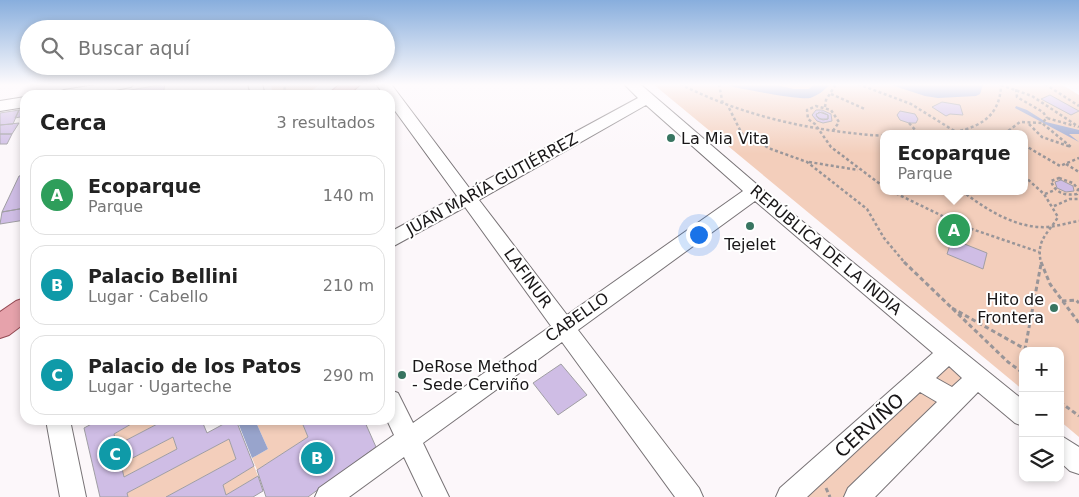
<!DOCTYPE html>
<html lang="es">
<head>
<meta charset="utf-8">
<style>
	body { margin:0; font-family:"DejaVu Sans",sans-serif; background:#f6f6f6; color:#222 }
	.controls { position:absolute; right:15px; bottom:15px; display:grid; overflow:hidden; border-radius:10px; box-shadow:0 2px 8px #0003 }
	.controls button { width:45px; height:45px; display:grid; place-items:center; padding:0; border:0; border-bottom:1px solid #e0e0e0; background:#fff; color:#222; font:25px sans-serif }
	.you { position:absolute; left:698px; top:234px; width:18px; height:18px; margin:-12px; border:4px solid #fff; border-radius:50%; background:#1a73e8; box-shadow:0 0 0 8px #1a73e833 }
	.badge { display:grid; place-items:center; width:32px; height:32px; border-radius:50%; background:#387561; color:#fff; font-size:16px; font-weight:700 }
	.pin { position:absolute; translate:-50% -50%; border:2px solid #fff; box-shadow:0 1px 5px #0006 }
	.popup { position:absolute; left:880px; top:130px; width:148px; height:65px; box-sizing:border-box; display:grid; place-content:center; border-radius:10px; background:#fff; filter:drop-shadow(0 1px 4px #0005); font-size:16px; white-space:nowrap; color:#767676 }
	.popup b { font-size:19px; color:#222 }
	.popup::after { content:''; position:absolute; left:50%; top:100%; margin-left:-10px; border:10px solid transparent; border-top-color:#fff }
	.list { margin:0; padding:0; list-style:none }
	h2 { display:flex; justify-content:space-between; align-items:center; height:65px; margin:0; padding:0 20px; font-size:21px }
	h2 small { font-size:16px; font-weight:400; color:#767676 }
	.list li { display:grid; grid-template-columns:32px 1fr auto; gap:15px; align-items:center; box-sizing:border-box; height:80px; margin:0 10px 10px; padding:0 10px; border:1px solid #e0e0e0; border-radius:15px }
	.list b { display:block; font-size:19px; white-space:nowrap }
	.list p { margin:0; font-size:16px; white-space:nowrap; color:#767676 }
	.list em { font-size:16px; font-style:normal; color:#767676 }
	.icon { flex:none; width:28px; height:28px; fill:none; stroke:currentColor; stroke-width:2; stroke-linecap:round; stroke-linejoin:round }
	.map { position:relative; flex:none; width:1079px; height:497px; overflow:hidden }
	.search { position:absolute; background:#fff; box-shadow:0 2px 8px #0003; left:20px; top:20px; width:375px; height:55px; display:flex; align-items:center; gap:12px; box-sizing:border-box; padding:0 18px; border-radius:28px; color:#767676; font-size:19px }
	.panel { position:absolute; background:#fff; box-shadow:0 2px 8px #0003; left:20px; top:90px; width:375px; height:335px; border-radius:15px }
	.map>svg:first-child { display:block }
</style>
</head>
<body>
<div class="map">
<svg width="1079" height="497" viewBox="0 0 1079 497">
	<rect width="100%" height="100%" fill="#fcf7fa"/>
	<path fill="#f3cebb" fill-rule="evenodd" d="M 270,84 L 321,84 L 305,95 L 274,95 Z
		M 653,84 L 1061,84 L 1079,95 L 1079,437 L 1060,421 L 1060,351 L 1023,351 L 1023,390 ZM 884,134 L 1024,134 L 1024,191 L 884,191 Z
		M 945,366 L 956,371 L 965,379 L 845,497 L 806,497 Z
		M 138,420 L 165,420 L 117,445 L 114,434 Z
		M 255,420 L 301,420 L 308,437 L 257,470 L 252,458 L 268,449 Z
		M 173,437 L 177,449 L 124,477 L 121,464 Z
		M 229,439 L 236,459 L 166,497 L 128,497 L 127,493 Z
		M 254,466 L 258,476 L 226,495 L 223,485 Z"/>
	<path fill="#98a4cc" d="M 729,84 L 773,84 L 794,89 L 809,89 L 814,84 L 829,85 C 825,90 817,96 810,98 C 799,100 743,89 729,86 Z
		M 888,84 L 982,84 L 983,85 L 980,94 L 976,96 L 938,98 L 925,96 Z
		M 1016,106 L 1027,110 L 1046,122 L 1079,130 L 1079,134 L 1069,134 L 1079,142 L 1015,108 Z
		M 237,420 L 255,420 L 268,449 L 252,458 Z"/>
	<path fill="#cfbde5" stroke="#a09ea3" fill-rule="evenodd" d="M 165,84 L 163,95 L 119,95 L 119,92 Z
		M 1050,95 L 1079,111 L 1071,115 L 1041,99 Z
		M 942,102 L 960,105 L 963,115 L 950,114 L 946,116 L 932,107 Z
		M 25,109 L 25,116 L 15,118 L 19,110 Z
		M 19,110 L 13,124 L 0,125 L 0,113 Z
		M 816,110 L 822,110 L 831,114 L 832,121 L 823,123 L 817,121 L 812,115 ZM 822,112 L 828,115 L 828,119 L 823,120 L 817,117 L 816,114 Z
		M 900,111 L 915,114 L 918,119 L 916,123 L 909,123 L 900,120 L 897,115 Z
		M 819,112 L 828,115 L 828,119 L 819,119 L 816,115 Z
		M 19,123 L 12,134 L 0,134 L 0,125 Z
		M 0,134 L 12,134 L 7,144 L 0,144 Z
		M 25,175 L 25,208 L 2,212 L 19,176 Z
		M 1061,180 L 1073,186 L 1074,191 L 1066,192 L 1057,188 L 1055,182 Z
		M 25,208 L 25,220 L 0,224 L 2,212 Z
		M 952,239 L 987,253 L 983,269 L 947,254 Z
		M 561,364 L 587,395 L 558,415 L 533,383 Z
		M 99,420 L 138,420 L 114,434 L 117,445 L 165,420 L 204,420 L 202,421 L 207,433 L 231,420 L 236,420 L 254,466 L 223,485 L 226,495 L 258,476 L 263,491 L 253,497 L 166,497 L 236,459 L 229,439 L 127,493 L 128,497 L 100,497 L 84,428 ZM 173,437 L 177,449 L 124,477 L 121,464 Z
		M 301,420 L 364,420 L 376,447 L 308,497 L 266,497 L 257,470 L 308,437 Z"/>
	<g fill="none" stroke-linecap="round" stroke-linejoin="round">
		<g stroke="#787376" stroke-width="2">
			<path id="minor" d="M 101,84 L 133,84 L 131,87 L 89,95 L 57,95 L 59,92 L 64,90 Z
				M 248,84 L 262,84 L 265,95 L 251,95 Z
				M 376,84 L 391,84 L 470,189 L 638,98 L 624,84 L 640,84 L 761,188 L 1023,400 L 1023,426 L 1015,423 L 978,392 L 875,497 L 844,497 L 848,488 L 937,402 L 920,392 L 807,497 L 776,497 L 780,488 L 933,353 L 755,201 L 578,330 L 699,488 L 703,497 L 675,497 L 562,342 L 423,443 L 449,497 L 423,497 L 404,457 L 349,497 L 315,497 L 319,488 L 394,435 L 387,420 L 390,420 L 390,390 L 398,393 L 413,423 L 551,326 L 465,207 L 390,248 L 390,232 L 457,196 L 390,104 L 390,95 L 384,95 ZM 646,105 L 743,191 L 567,315 L 479,200 ZM 949,366 L 962,378 L 952,387 L 936,378 Z
				M 25,97 L 25,107 L 0,111 L 0,101 Z
				M 46,420 L 70,420 L 86,497 L 60,497 Z
				M 1060,435 L 1079,447 L 1079,474 L 1070,471 L 1060,462 Z"/>
		</g>
		<g stroke="#944953" stroke-width="2">
			<path id="major" d="M 340,84 L 361,84 L 348,95 L 327,95 Z
				M 25,298 L 25,323 L 9,335 L 0,338 L 0,312 L 16,301 Z"/>
		</g>
		<path stroke="#999598" stroke-width="2.5" stroke-dasharray="3 2.5" stroke-linecap="butt" d="M 680,84 C 745,117 812,131 884,136
			M 719,84 L 723,105
			M 858,84 L 911,104 L 956,132
			M 1045,84 L 1079,106
			M 1001,85 L 1032,96 L 1079,127
			M 1016,89 L 1017,97 L 1043,112 L 1047,118
			M 831,94 L 865,109
			M 284,95 L 285,84
			M 825,107 L 826,100 L 836,84
			M 729,108 L 742,134 L 771,149 L 807,162 L 867,209 L 884,238 L 905,263
			M 909,123 L 919,134
			M 1029,124 L 1042,137 L 1071,147 L 1042,123
			M 965,130 L 978,134
			M 833,131 L 839,122 L 831,110 L 816,106 L 807,110 L 808,119 L 815,124 L 831,147 L 884,187
			M 944,134 C 975,129 1000,120 1001,85
			M 1004,134 L 1020,122 L 1042,123 L 1047,118 L 1075,126
			M 1024,145 L 1060,166 L 1079,158
			M 809,162 L 858,170
			M 1066,164 L 1079,172
			M 1024,176 L 1044,194 L 1058,217 C 1047,235 1036,240 1041,263
			M 1059,178 L 1073,183 L 1078,189 L 1077,194 C 1065,196 1055,193 1051,181 Z
			M 891,191 L 963,226 L 1039,252
			M 962,191 C 984,208 1012,226 1040,227 C 1053,228 1066,223 1079,221
			M 1045,194 L 1055,190
			M 1054,206 L 1070,199 L 1079,199"/>
		<path stroke="#999598" stroke-width="3" stroke-dasharray="4.5 3" stroke-linecap="butt" d="M 904,262 L 1008,362 L 1023,373
			M 1041,262 L 1050,284 L 1079,323
			M 1062,301 L 1076,300 L 1079,303
			M 952,308 L 1025,349 L 1041,264
			M 1060,402 L 1079,416
			M 826,488 L 830,497"/>
		<use href="#minor" fill="#fff" fill-rule="evenodd"/>
		<use href="#major" fill="#e6a2ab" fill-rule="evenodd"/>
	</g>
	<linearGradient id="sky" x2="0" y2="1"><stop stop-color="#88aedd"/><stop offset="0.55" stop-color="#fefbfd"/><stop offset="1" stop-color="#fefbfd" stop-opacity="0"/></linearGradient>
	<rect width="1079" height="154" fill="url(#sky)"/>
	<g fill="#387561" stroke="#fff" stroke-width="2">
		<circle cx="671" cy="138" r="5"/>
		<circle cx="750" cy="226" r="5"/>
		<circle cx="1054" cy="308" r="5"/>
		<circle cx="402" cy="375" r="5"/>
	</g>
	<g text-anchor="middle" dominant-baseline="central" stroke-width="4" stroke-linejoin="round" paint-order="stroke">
		<g font-size="16" fill="#191718" stroke="#fff" text-anchor="start">
			<text x="681" y="138">La Mia Vita</text>
			<text x="750" y="244" text-anchor="middle">Tejelet</text>
			<text x="1044" y="299" text-anchor="end">Hito de<tspan x="1044" dy="18">Frontera</tspan></text>
			<text x="412" y="366">DeRose Method<tspan x="412" dy="18">- Sede Cerviño</tspan></text>
		</g>
		<g font-size="16" fill="#191718" stroke="#fff">
			<text transform="translate(492 184) rotate(-29)">JUAN MARÍA GUTIÉRREZ</text>
			<text transform="translate(826 250) rotate(40)">REPÚBLICA DE LA INDIA</text>
			<text transform="translate(528 278) rotate(54)">LAFINUR</text>
			<text transform="translate(577 317) rotate(-35)">CABELLO</text>
		</g>
		<g font-size="19" fill="#191718" stroke="#fff">
			<text transform="translate(869 425) rotate(-42)">CERVIÑO</text>
		</g>
	</g>
</svg>
<div class="controls">
<button>+</button>
<button>−</button>
<button><svg class="icon" aria-label="layers" viewBox="0 0 24 24"><path d="M12 4l9 5-9 5-9-5zM3 14l9 5 9-5"/></svg></button>
</div>
<div class="you"></div>
<div class="pin badge" style="left:954px;top:230px;background:#2e9e5b">A</div>
<div class="popup"><b>Ecoparque</b>Parque</div>
<div class="pin badge" style="left:317px;top:458px;background:#0f9aa8">B</div>
<div class="pin badge" style="left:115px;top:454px;background:#0f9aa8">C</div>
<div class="search"><svg class="icon" aria-label="search" viewBox="0 0 24 24"><circle cx="10" cy="10" r="6"/><path d="M15 15l6 6"/></svg>Buscar aquí</div>
<section class="panel">
<h2>Cerca<small>3 resultados</small></h2>
<ul class="list">
<li><span class="badge" style="background:#2e9e5b">A</span><div><b>Ecoparque</b><p>Parque</p></div><em>140 m</em></li>
<li><span class="badge" style="background:#0f9aa8">B</span><div><b>Palacio Bellini</b><p>Lugar · Cabello</p></div><em>210 m</em></li>
<li><span class="badge" style="background:#0f9aa8">C</span><div><b>Palacio de los Patos</b><p>Lugar · Ugarteche</p></div><em>290 m</em></li>
</ul>
</section>
</div>
</body>
</html>
